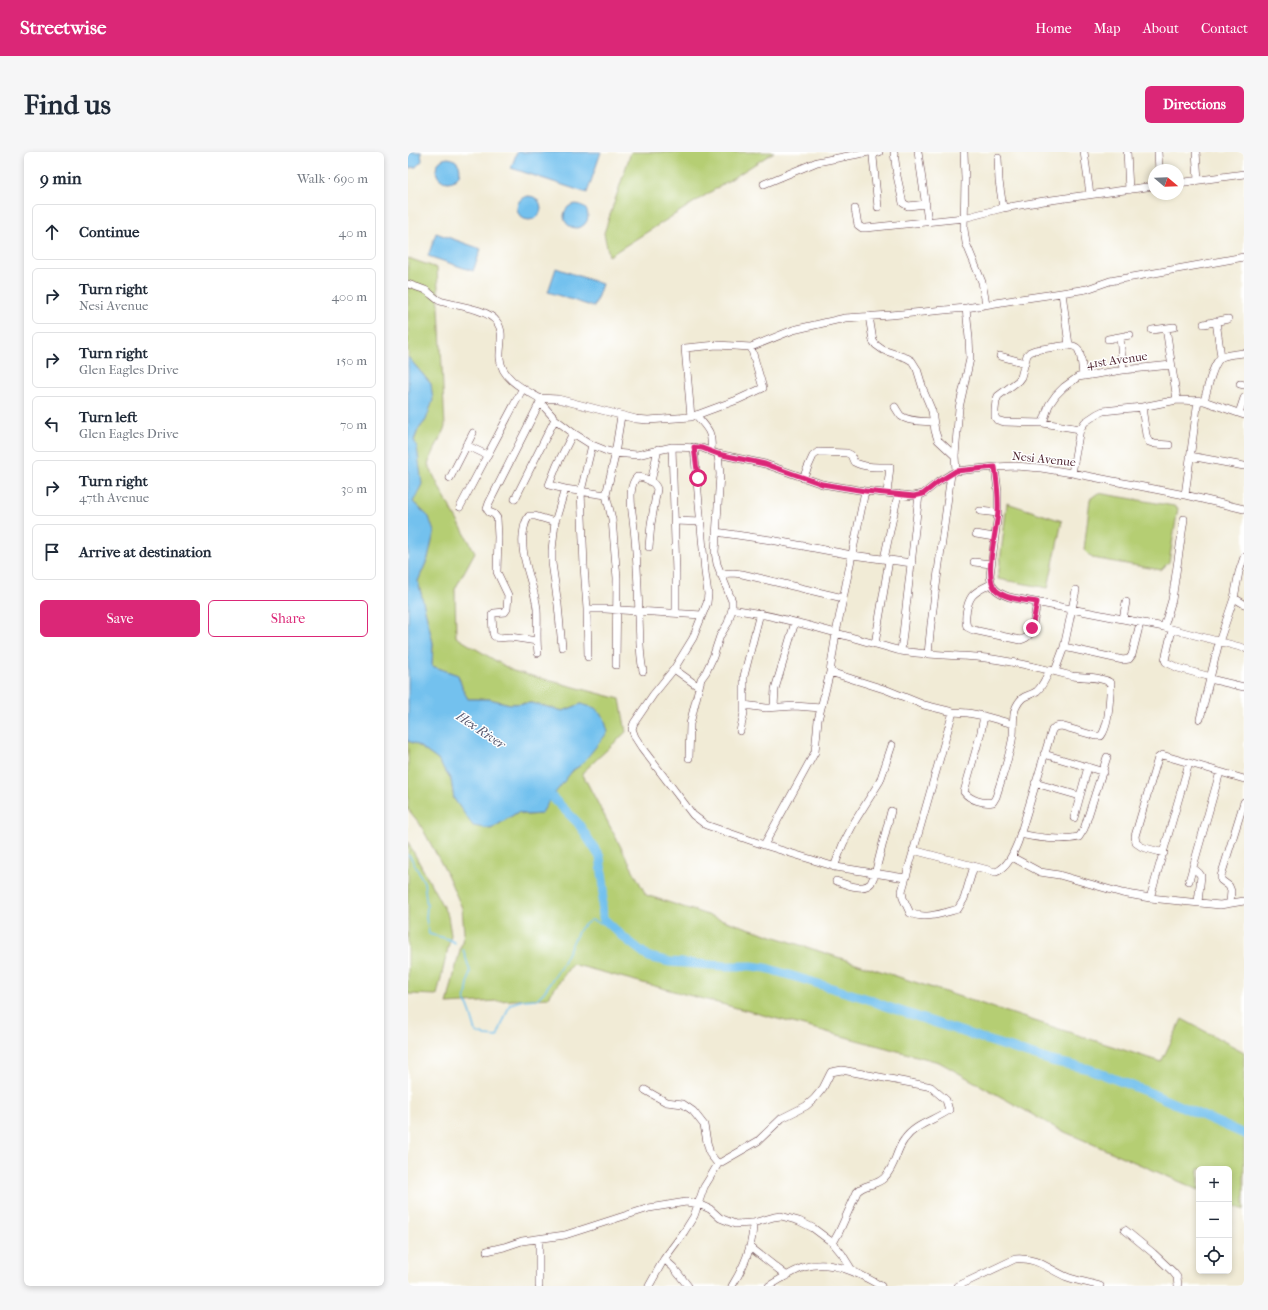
<!DOCTYPE html>
<html lang="en">
<head>
<meta charset="utf-8">
<style>
	body { margin:0; font-family:"IM FELL French Canon",serif; background:#f6f6f7; color:#1f2937 }
	.controls { position:absolute; right:12px; bottom:12px; display:grid; overflow:hidden; border-radius:6px; box-shadow:0 2px 6px #0003 }
	.controls button { width:36px; height:36px; display:grid; place-items:center; padding:0; border:0; border-bottom:1px solid #e0e1e3; background:#fff; color:#1f2937; font:20px sans-serif }
	.compass { position:absolute; left:740px; top:12px; width:36px; height:36px; border-radius:50%; background:#fff; box-shadow:0 2px 6px #0003; rotate:109deg }
	.stop { position:absolute; width:12px; height:12px; margin:-9px; border:3px solid #db2777; border-radius:50%; background:#fff }
	.stop.end { background:#db2777; border-color:#fff; box-shadow:0 1px 4px #0008 }
	.list { margin:0; padding:0; list-style:none }
	h2 { display:flex; justify-content:space-between; align-items:center; height:52px; margin:0; padding:0 16px; font-size:17px }
	h2 small { font-size:13px; font-weight:400; color:#747a83 }
	.list li { display:grid; grid-template-columns:26px 1fr auto; gap:12px; align-items:center; box-sizing:border-box; height:56px; margin:0 8px 8px; padding:0 8px; border:1px solid #e0e1e3; border-radius:6px }
	.list b { display:block; font-size:15px; white-space:nowrap }
	.list p { margin:0; font-size:13px; white-space:nowrap; color:#747a83 }
	.list em { font-size:13px; font-style:normal; color:#747a83 }
	.actions { display:flex; gap:8px; padding:12px 16px }
	.actions a { flex:1; padding:9px 0; border:1px solid #db2777; border-radius:6px; text-align:center; font-size:14px; color:#db2777 }
	.actions .main { background:#db2777; color:#fff }
	.icon { flex:none; width:22px; height:22px; fill:none; stroke:currentColor; stroke-width:2; stroke-linecap:round; stroke-linejoin:round }
	.map { position:relative; flex:none; width:836px; height:1134px; overflow:hidden; border-radius:6px }
	header { display:flex; align-items:center; gap:24px; box-sizing:border-box; height:56px; padding:0 20px; background:#db2777; color:#fff }
	header strong { font-size:19px }
	nav { display:flex; gap:22px; margin-inline-start:auto; font-size:14px }
	.intro { display:flex; align-items:center; justify-content:space-between; box-sizing:border-box; height:96px; padding:0 24px }
	h1 { margin:0; font-size:28px }
	.button { padding:10px 18px; border-radius:6px; background:#db2777; color:#fff; font-size:14px; font-weight:700 }
	main { display:flex; gap:24px; padding:0 24px }
	aside { flex:1; background:#fff; border-radius:6px; box-shadow:0 2px 6px #0003 }
	.map>svg:first-child { display:block }
</style>
</head>
<body>
<header>
<strong>Streetwise</strong>
<nav><a>Home</a><a>Map</a><a>About</a><a>Contact</a></nav>
</header>
<div class="intro"><h1>Find us</h1><a class="button">Directions</a></div>
<main>
<aside>
<h2>9 min<small>Walk · 690 m</small></h2>
<ul class="list">
<li><svg class="icon" aria-label="ahead" viewBox="0 0 24 24"><path d="M12 20V5M6 11l6-6 6 6"/></svg><div><b>Continue</b></div><em>40 m</em></li>
<li><svg class="icon" aria-label="right" viewBox="0 0 24 24"><path d="M7 20v-9h11M14 6l5 5-5 5"/></svg><div><b>Turn right</b><p>Nesi Avenue</p></div><em>400 m</em></li>
<li><svg class="icon" aria-label="right" viewBox="0 0 24 24"><path d="M7 20v-9h11M14 6l5 5-5 5"/></svg><div><b>Turn right</b><p>Glen Eagles Drive</p></div><em>150 m</em></li>
<li><svg class="icon" aria-label="left" viewBox="0 0 24 24"><path d="M17 20v-9H6M10 6l-5 5 5 5"/></svg><div><b>Turn left</b><p>Glen Eagles Drive</p></div><em>70 m</em></li>
<li><svg class="icon" aria-label="right" viewBox="0 0 24 24"><path d="M7 20v-9h11M14 6l5 5-5 5"/></svg><div><b>Turn right</b><p>47th Avenue</p></div><em>30 m</em></li>
<li><svg class="icon" aria-label="arrive" viewBox="0 0 24 24"><path d="M6 21V4h12l-3 4 3 4H6"/></svg><div><b>Arrive at destination</b></div></li>
</ul>
<div class="actions"><a class="main">Save</a><a>Share</a></div>
</aside>
<div class="map">
<svg width="836" height="1134" viewBox="0 0 836 1134">
	<rect width="100%" height="100%" fill="#fff"/>
	<filter id="ink" filterUnits="userSpaceOnUse"><feTurbulence type="fractalNoise" baseFrequency=".025" numOctaves="2"/><feDisplacementMap in="SourceGraphic" scale="8" xChannelSelector="R" yChannelSelector="G"/><feConvolveMatrix kernelMatrix="1 2 1 2 8 2 1 2 1" color-interpolation-filters="sRGB"/></filter>
	<filter id="wash" filterUnits="userSpaceOnUse"><feTurbulence type="fractalNoise" baseFrequency=".012" numOctaves="4" result="noise"/><feDisplacementMap in="SourceGraphic" scale="16" xChannelSelector="R" yChannelSelector="G"/><feGaussianBlur stdDeviation="0.9" result="paint"/><feColorMatrix in="noise" values="0 0 0 0 0 0 0 0 0 0 0 0 0 0 0 0 0 1.4 0 .05"/><feComposite in="paint" operator="in"/></filter>
	<g filter="url(#wash)">
		<rect width="100%" height="100%" fill="#f1ebd6"/>
		<path fill="#b5ce73" stroke="#80764f" d="M 223,0 L 366,0 L 201,104 L 196,81 Z
			M 0,106 L 29,116 L 37,275 L 20,312 L 34,341 L 67,400 L 47,437 L 48,485 L 105,519 L 212,547 L 218,580 L 174,621 L 238,743 L 753,910 L 774,867 L 836,900 L 836,1058 L 821,1051 L 821,1017 L 791,1017 L 791,1038 L 650,977 L 531,910 L 164,812 L 140,846 L 39,852 L 56,781 L 54,756 L 38,720 L 12,672 L 0,657 L 0,589 L 8,592 L 30,608 L 43,628 L 46,647 L 83,677 L 110,660 L 119,663 L 133,662 C 144,645 155,623 173,613 L 173,552 L 155,559 L 124,551 L 102,552 L 81,547 L 60,547 L 55,538 L 50,523 L 24,514 L 25,491 L 10,429 L 20,406 L 21,365 L 5,350 L 9,295 L 6,289 L 10,278 L 18,268 L 23,232 L 0,205 Z
			M 690,341 L 766,354 L 770,356 L 761,410 L 753,418 L 684,406 L 676,398 L 682,347 Z
			M 599,351 L 654,369 L 640,436 L 590,427 Z
			M 0,690 L 40,764 L 43,783 L 29,843 L 0,842 Z"/>
		<path fill="#73c1ee" stroke="#5e708c" d="M 0,0 L 13,0 L 14,9 L 8,15 L 0,16 Z
			M 109,0 L 193,0 L 179,41 L 103,16 Z
			M28 18a12 12 0 1 1 24 0a12 12 0 1 1-24 0Z
			M109 56a12 12 0 1 1 24 0a12 12 0 1 1-24 0Z
			M156 64a12 12 0 1 1 24 0a12 12 0 1 1-24 0Z
			M 28,81 L 73,97 L 65,119 L 20,104 Z
			M 148,116 L 194,132 L 186,155 L 140,140 Z
			M 0,205 L 23,232 L 25,248 L 18,268 L 10,278 L 6,288 L 9,295 L 14,332 L 5,350 L 21,365 L 26,380 L 20,406 L 10,429 L 25,491 L 24,514 L 50,523 L 55,538 L 60,547 L 81,547 L 102,552 L 124,551 L 155,559 L 173,552 L 187,556 L 196,566 L 200,580 L 173,613 L 165,618 L 144,645 L 133,662 L 119,663 L 110,660 L 83,677 L 65,674 L 46,647 L 43,628 L 30,608 L 8,592 L 0,589 Z"/>
		<g fill="none" stroke-linecap="round" stroke-linejoin="round">
			<path stroke="#73c1ee" stroke-width="1.5" d="M 0,703 L 3,706 L 16,730 L 19,754 L 18,766 L 21,782 C 30,785 40,785 47,791
				M 55,798 L 56,800 L 62,819 L 57,850 L 61,856 L 68,880 L 78,884 L 89,885 L 102,852 L 115,848 L 129,847 L 136,840 L 152,816 L 172,776 L 183,768 L 203,774"/>
			<path stroke="#73c1ee" stroke-width="9" d="M 134,637 L 144,645 L 170,671 L 192,705 L 196,736 L 194,752 L 195,766 L 215,785 L 241,805 L 262,810 L 317,814 L 344,814 L 358,816 L 460,847 L 477,854 L 597,894 L 644,909 L 681,917 L 745,942 L 836,982"/>
		</g>
	</g>
	<g filter="url(#ink)">
		<g fill="none" stroke-linecap="round" stroke-linejoin="round">
			<g stroke="#633e45" stroke-width="8">
				<path id="minor" d="M 486,0 L 489,24 L 495,51 L 500,54 L 518,52
					M 510,0 L 520,69
					M 556,0 L 557,27 L 556,77 L 558,91 L 574,130 L 578,152
					M 676,0 L 682,42
					M 719,0 L 721,38
					M 750,0 L 751,18
					M 788,0 L 790,28
					M 590,6 L 591,29 L 595,56
					M 770,31 L 836,22
					M 356,32 L 409,10 L 461,0 L 467,1
					M 470,55 L 465,5 L 467,1 L 471,0
					M 447,57 L 450,73 L 454,76 L 458,76 L 556,66 L 595,56 L 636,49 L 746,34
					M 0,132 C 6,134 12,136 17,138 C 23,141 26,146 32,149 C 47,154 79,156 89,170 C 97,181 91,194 92,206 C 93,226 115,237 131,246 L 132,250 L 147,267 L 165,281 L 184,293 L 199,299 L 207,301 L 229,303 L 264,295 L 294,296 L 310,302 L 357,312 L 414,332 L 457,339 L 506,344 L 515,342 L 530,330 L 548,319 L 587,315 L 607,314 L 633,316 L 664,321 L 777,343 L 836,357
					M 654,141 L 661,193
					M 461,164 L 465,189 L 468,193 L 475,198 L 499,206 L 504,209 L 509,217 L 516,240 L 524,259 L 527,279 L 530,288 L 547,304
					M 808,169 L 813,205
					M 796,172 L 820,167
					M 758,176 L 769,248
					M 744,178 L 766,175
					M 712,185 L 715,218
					M 700,187 L 722,183
					M 592,204 L 617,211
					M 832,232 L 836,233
					M 131,246 L 150,247 L 228,267 L 240,268 L 283,265 L 329,248 L 355,236 L 343,195
					M 796,249 C 799,239 805,209 814,205 C 820,202 829,202 836,201
					M 487,255 C 489,258 491,262 493,264 C 501,270 515,269 525,270
					M 734,255 L 738,283 L 741,290 L 747,292 L 761,293
					M 831,261 L 836,246
					M 288,263 C 299,276 305,280 303,298
					M 283,265 L 277,196 L 309,193 L 343,195 L 385,178 L 437,166 L 483,163 L 558,156 L 612,147 L 640,143 L 679,137 L 702,129 L 836,105
					M 635,271 L 641,253 L 648,243 L 656,235 L 670,225 L 715,218 L 763,213
					M 672,277 L 635,271 L 596,270 L 589,268 L 587,265 L 587,258 L 588,249 L 590,244 L 610,229 L 613,225 L 619,203 L 622,200 L 627,198 L 661,193 C 664,194 668,194 670,197 C 674,204 674,216 675,224
					M 58,293 L 79,303
					M 264,295 L 268,421 L 268,461
					M 286,295 L 297,420 L 300,442 L 299,451 L 285,486 L 266,517 L 245,543 L 226,571 L 224,577 L 227,585 L 234,596 L 285,663 L 298,673 L 356,693 L 428,715 L 497,726
					M 782,304 L 836,314
					M 587,315 L 590,340 L 590,361 L 582,423 C 583,436 588,440 601,445 L 756,475 L 836,496
					M 548,319 L 547,304 L 551,256 L 562,207 L 561,186 L 558,156
					M 664,321 L 672,277 L 677,270 L 689,262 L 695,259 L 734,255 L 769,248 L 796,249 L 836,263
					M 42,326 L 65,281
					M 395,326 L 405,304 L 410,300 L 439,301 L 443,303 L 446,310 C 457,316 471,315 482,315 L 479,341
					M 243,330 L 250,297
					M 157,337 L 141,333 L 149,313 L 165,281
					M 777,343 L 790,248
					M 107,347 L 147,267
					M 52,355 L 115,236
					M 572,359 L 590,361
					M 267,369 L 293,370
					M 308,380 L 363,388 L 444,403 L 504,411
					M 568,382 L 586,385
					M 836,405 L 831,420 L 826,446 L 836,452
					M 476,407 L 490,342
					M 566,410 L 583,412
					M 312,422 L 325,421 L 334,422 L 435,446
					M 583,432 C 577,435 569,438 564,444 C 559,451 556,466 559,475 L 565,478 L 612,488 C 616,487 619,486 621,483 C 626,476 627,459 629,450
					M 668,438 L 656,495 L 715,508 L 721,507 L 724,503 L 732,471
					M 179,457 L 197,457 L 294,463
					M 324,457 C 382,466 437,484 493,499 C 518,503 543,503 569,505 C 601,508 633,516 664,524 C 677,526 692,524 703,531 C 701,546 702,572 693,584 L 688,584 L 653,574 L 647,575 L 644,578 L 610,690 C 605,702 600,715 588,720 L 505,698
					M 715,467 L 718,450
					M 756,475 L 764,448 L 776,367
					M 764,478 L 757,508 L 758,510 L 770,516 L 803,525
					M 129,489 L 102,485 L 90,486 L 86,484 L 85,481 L 84,463 L 86,461 L 97,460 L 99,457 L 100,443 L 89,420 L 90,385 L 89,366 L 86,362 L 81,360 L 79,357 L 81,351 L 132,250
					M 467,492 L 481,408
					M 154,495 L 150,453 L 144,411 L 144,398 L 147,370 L 157,337 L 198,343
					M 493,499 L 511,343
					M 130,501 C 128,486 130,472 129,457 C 126,429 110,405 116,376 C 117,371 118,368 121,364 L 127,364 L 147,370
					M 520,502 L 523,472 L 543,322
					M 180,505 L 179,457 L 176,414 L 173,339 L 184,293
					M 208,513 L 209,426 L 204,367 L 198,343 L 206,308 L 213,264
					M 266,517 L 291,535
					M 235,519 C 231,501 232,482 231,464 C 230,429 229,394 224,360 C 223,349 221,333 229,325 C 237,325 247,330 249,337 L 243,372 L 241,395
					M 647,519 L 656,495
					M 422,520 L 479,538 L 516,553 L 545,560 L 560,561 L 576,564 L 605,572
					M 802,527 L 836,535
					M 336,553 L 358,556 L 387,554 L 413,556
					M 366,555 L 367,537 L 387,470
					M 545,560 L 494,739 L 495,746 L 502,761 C 517,768 535,761 550,757 L 556,747 L 566,714
					M 576,564 L 573,580 L 556,640 C 562,648 576,652 585,650 L 588,645 C 594,625 602,604 605,583 C 606,574 604,563 608,555 C 615,541 619,546 629,539 C 635,534 638,525 642,518
					M 792,567 L 811,490 L 826,446
					M 332,579 L 336,561 L 336,524 L 352,461
					M 636,602 L 696,620
					M 281,606 L 282,572 L 291,535 L 293,527 L 298,520 L 305,505 L 312,484 L 320,471 L 324,457 L 324,449 L 309,412 L 307,400 L 312,322 L 310,302
					M 627,631 L 672,644
					M 666,666 L 680,615
					M 612,682 C 629,686 654,689 671,685 L 676,677 L 699,605
					M 356,693 L 407,600 L 410,568 L 422,520 L 428,481 L 457,339
					M 756,701 L 734,695 L 728,691 L 727,684 L 750,606 L 754,603 L 836,627
					M 604,705 L 632,720 L 651,723 L 714,741 L 742,746 L 812,753 L 836,749
					M 426,715 L 435,692 L 447,669 L 472,629 L 484,593
					M 785,716 L 791,721 L 793,724 L 790,750
					M 428,729 C 437,732 455,740 463,731 C 464,728 466,725 467,722 L 483,659
					M 781,729 L 812,620
					M 742,746 L 781,611
					M 822,751 L 823,739 L 821,734 L 813,728 L 813,724 L 836,650
					M 237,938 L 258,950 L 275,952 L 285,959 L 296,973 L 299,990 L 302,1002 L 310,1012
					M 717,1078 L 745,1101 L 765,1120 L 769,1125 L 770,1134
					M 131,1087 L 131,1134
					M 342,1095 L 379,1124
					M 79,1099 L 96,1095 L 114,1089 L 157,1083 L 241,1056 L 278,1050 L 291,1052 L 302,1057 L 312,1066 L 327,1072 L 345,1071 L 366,1065 L 373,1064 L 391,1069 L 405,1076 L 425,1091 L 434,1102 L 444,1118
					M 256,1107 L 265,1115 L 280,1134
					M 241,1134 L 256,1107 L 276,1080 L 286,1064 L 296,1035 L 301,1027 L 310,1012 L 350,989 L 374,966 L 398,954 L 406,947 L 415,936 L 423,920 L 434,918 L 519,934 L 523,935 L 538,948 L 541,958 C 525,969 507,972 496,988 C 487,1000 488,1014 476,1026 C 468,1034 455,1032 449,1040 L 431,1080 L 425,1091
					M 324,1134 C 336,1115 345,1094 345,1071
					M 361,1134 C 371,1128 385,1119 397,1115 C 423,1107 451,1121 473,1134
					M 550,1134 L 607,1107 C 629,1105 640,1117 659,1125 C 670,1129 682,1131 692,1134"/>
			</g>
			<use href="#minor" stroke="#fff" stroke-width="7"/>
		</g>
	</g>
	<g fill="none" stroke-linecap="round" stroke-linejoin="round" filter="url(#ink)">
		<path stroke="#db2777" stroke-width="5" d="M 290,326 L 286,295 L 294,296 L 310,302 L 357,312 L 414,332 L 457,339 L 506,344 L 515,342 L 530,330 L 548,319 L 587,315 C 589,330 591,345 590,360 C 589,378 575,425 588,438 C 597,447 616,448 629,450 L 624,476"/>
	</g>
	<g text-anchor="middle" dominant-baseline="central" stroke-width="3" stroke-linejoin="round" paint-order="stroke">
		<g font-size="12" fill="#4a1f2b" stroke="#fff">
			<text transform="translate(709 208) rotate(-8)">41st Avenue</text>
			<text transform="translate(636 307) rotate(6)">Nesi Avenue</text>
		</g>
		<g font-size="13" font-style="italic" fill="#58586f" stroke="#fff">
			<text transform="translate(73 578) rotate(34)">Hex River</text>
		</g>
	</g>
</svg>
<div class="controls">
<button>+</button>
<button>−</button>
<button><svg class="icon" aria-label="locate" viewBox="0 0 24 24"><circle cx="12" cy="12" r="6"/><path d="M12 2v4M12 18v4M2 12h4M18 12h4"/></svg></button>
</div>
<svg class="compass" viewBox="-18 -18 36 36"><path d="M0-13l5 13h-10z" fill="#e53935"/><path d="M0 13l5-13h-10z" fill="#747a83"/></svg>
<div class="stop" style="left:290px;top:326px"></div>
<div class="stop end" style="left:624px;top:476px"></div>
</div>
</main>
</body>
</html>
